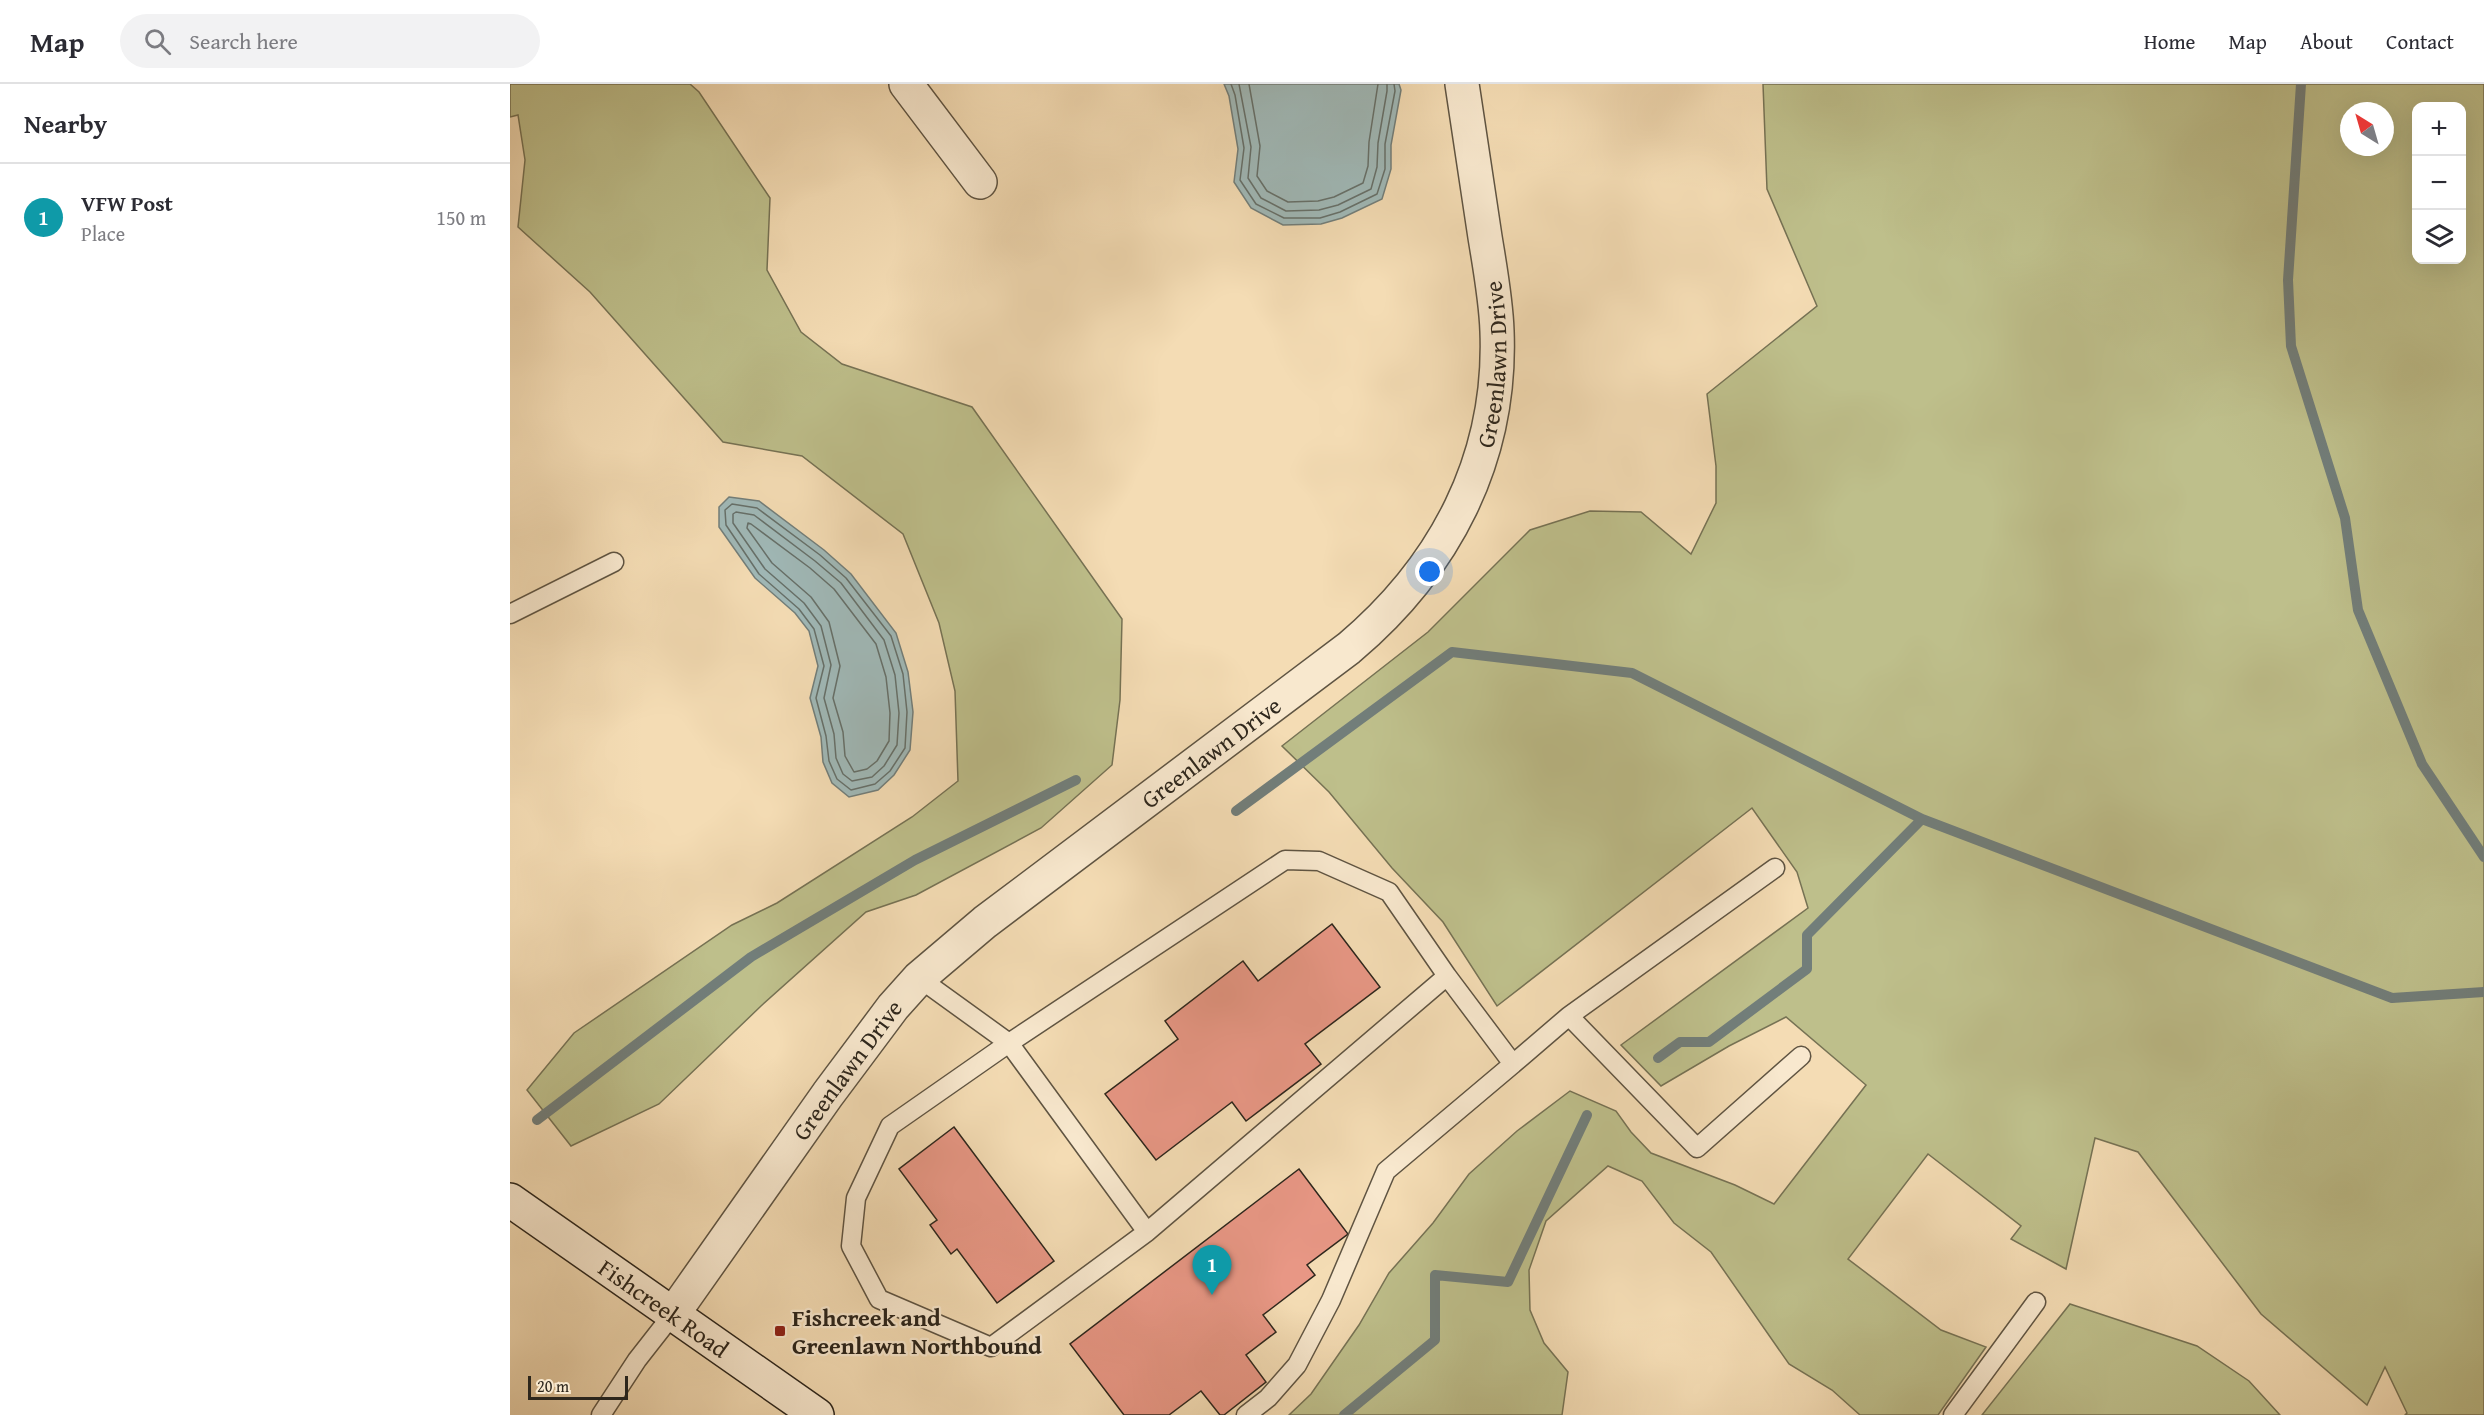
<!DOCTYPE html>
<html lang="en">
<head>
<meta charset="utf-8">
<style>
	body { margin:0; font-family:"Gentium Book Plus",serif; background:#f2f2f3; color:#2b2b33 }
	.controls { position:absolute; right:18px; top:18px; display:grid; overflow:hidden; border-radius:12px; box-shadow:0 6px 24px #0002 }
	.controls button { width:54px; height:54px; display:grid; place-items:center; padding:0; border:0; border-bottom:2px solid #e1e1e2; background:#fff; color:#2b2b33; font:30px sans-serif }
	.compass { position:absolute; left:1830px; top:18px; width:54px; height:54px; border-radius:50%; background:#fff; box-shadow:0 6px 24px #0002; rotate:323deg }
	.scale { position:absolute; left:18px; bottom:15px; width:100px; box-sizing:border-box; padding-left:6px; border:3px solid #2d261c; border-top:0; font-size:16px; line-height:21px; white-space:nowrap; color:#2d261c; -webkit-text-stroke:4px #f8e8ce; paint-order:stroke }
	.you { position:absolute; left:920px; top:488px; width:21px; height:21px; margin:-15px; border:4px solid #fff; border-radius:50%; background:#1a73e8; box-shadow:0 0 0 9px #1a73e833 }
	.badge { display:grid; place-items:center; width:39px; height:39px; border-radius:50%; background:#d93025; color:#fff; font-size:20px; font-weight:700 }
	.pin { position:absolute; translate:-50% -50px; filter:drop-shadow(0 2px 3px #0008) }
	.pin::after { content:''; position:absolute; top:32px; width:21px; height:18px; background:inherit; clip-path:polygon(0 0,100% 0,50% 100%) }
	.list { margin:0; padding:0; list-style:none }
	h2 { display:flex; justify-content:space-between; align-items:center; height:78px; margin:0; padding:0 24px; font-size:26px }
	h2 small { font-size:20px; font-weight:400; color:#7c7c81 }
	.list li { display:grid; grid-template-columns:39px 1fr auto; gap:18px; align-items:center; box-sizing:border-box; height:108px; padding:0 24px; border-top:2px solid #e1e1e2 }
	.list b { display:block; font-size:22px; white-space:nowrap }
	.list p { margin:0; font-size:20px; white-space:nowrap; color:#7c7c81 }
	.list em { font-size:20px; font-style:normal; color:#7c7c81 }
	.icon { flex:none; width:33px; height:33px; fill:none; stroke:currentColor; stroke-width:2; stroke-linecap:round; stroke-linejoin:round }
	.map { position:relative; flex:none; width:1974px; height:1331px; overflow:hidden }
	header { display:flex; align-items:center; gap:36px; box-sizing:border-box; height:84px; padding:0 30px; background:#fff; border-bottom:2px solid #e1e1e2 }
	header strong { font-size:28px }
	nav { display:flex; gap:33px; margin-inline-start:auto; font-size:21px }
	.search { width:420px; height:54px; background:#f2f2f3; display:flex; align-items:center; gap:15px; box-sizing:border-box; padding:0 21px; border-radius:33px; color:#7c7c81; font-size:22px }
	main { display:flex }
	aside { flex:1; background:#fff }
	.map>svg:first-child { display:block }
</style>
</head>
<body>
<header>
<strong>Map</strong>
<div class="search"><svg class="icon" aria-label="search" viewBox="0 0 24 24"><circle cx="10" cy="10" r="6"/><path d="M15 15l6 6"/></svg>Search here</div>
<nav><a>Home</a><a>Map</a><a>About</a><a>Contact</a></nav>
</header>
<main>
<aside>
<h2>Nearby<small></small></h2>
<ul class="list">
<li><span class="badge" style="background:#0f9aa8">1</span><div><b>VFW Post</b><p>Place</p></div><em>150 m</em></li>
</ul>
</aside>
<div class="map">
<svg width="1974" height="1331" viewBox="0 0 1974 1331">
	<rect width="100%" height="100%" fill="#f4dcb4"/>
	<filter id="stains"><feTurbulence type="fractalNoise" baseFrequency=".00333" numOctaves="4"/><feColorMatrix values="0 0 0 0 .2 0 0 0 0 .09 0 0 0 0 .02 0 0 0 .5 -.17"/></filter>
	<radialGradient id="worn" r=".72"><stop offset=".6" stop-color="#630" stop-opacity="0"/><stop offset="1" stop-color="#630" stop-opacity=".3"/></radialGradient>
	<path fill="#bebf8b" stroke="#767254" stroke-width="1.5" fill-rule="evenodd" d="M 0,0 L 180,0 L 189,8 L 260,114 L 257,186 L 291,248 L 332,280 L 462,323 L 612,535 L 610,616 L 602,681 L 531,744 L 406,811 L 356,828 L 251,922 L 149,1020 L 61,1062 L 17,1006 L 64,949 L 222,841 L 267,819 L 402,733 L 448,697 L 445,607 L 429,539 L 393,450 L 292,372 L 213,358 L 80,208 L 8,143 L 15,76 L 8,31 L 0,33 Z
		M 1253,0 L 1974,0 L 1974,1331 L 1895,1331 L 1897,1329 L 1875,1283 L 1857,1321 L 1751,1230 L 1628,1068 L 1585,1054 L 1556,1185 L 1501,1155 L 1511,1142 L 1418,1070 L 1338,1175 L 1431,1246 L 1476,1263 L 1428,1331 L 1350,1331 L 1322,1306 L 1279,1280 L 1201,1168 L 1164,1139 L 1132,1097 L 1098,1082 L 1036,1137 L 1019,1186 L 1020,1226 L 1034,1259 L 1058,1288 L 1052,1331 L 779,1331 L 801,1310 L 849,1241 L 879,1189 L 923,1139 L 959,1090 L 1007,1047 L 1060,1007 L 1106,1027 L 1121,1048 L 1141,1069 L 1225,1101 L 1264,1120 L 1356,1001 L 1276,933 L 1219,962 L 1151,1002 L 1111,961 L 1298,824 L 1287,788 L 1242,724 L 987,922 L 933,838 L 882,784 L 819,708 L 772,662 L 918,548 L 1020,446 L 1080,427 L 1131,428 L 1181,470 L 1206,419 L 1206,382 L 1197,310 L 1307,222 L 1257,105 ZM 1952,22 L 1952,176 L 1906,176 L 1906,22 ZM 1839,27 L 1875,27 L 1875,63 L 1839,63 Z
		M 1560,1220 L 1687,1262 L 1739,1297 L 1770,1331 L 1472,1331 Z"/>
	<path fill="#a0b9b8" stroke="#727e7a" stroke-width="1.5" d="M 714,0 L 889,0 L 891,6 L 881,61 L 881,85 L 872,115 L 832,134 L 811,140 L 773,141 L 741,124 L 724,98 L 728,65 L 719,12 Z
		M 219,413 L 249,417 L 314,466 L 341,490 L 386,549 L 398,588 L 403,628 L 400,666 L 384,691 L 368,706 L 339,713 L 322,699 L 313,678 L 311,653 L 300,614 L 308,582 L 299,547 L 285,529 L 245,494 L 209,443 L 209,423 Z"/>
	<g fill="none" stroke-linecap="round" stroke-linejoin="round">
		<path stroke="#66706a" stroke-width="1.5" d="M 721,0 L 725,11 L 734,64 L 730,96 L 746,120 L 774,134 L 810,134 L 830,128 L 867,110 L 875,85 L 875,60 L 885,7 L 884,0
			M 729,0 L 741,63 L 738,94 L 751,114 L 776,127 L 809,126 L 828,121 L 861,105 L 867,83 L 868,59 L 877,7 L 877,0
			M 739,0 L 750,62 L 747,92 L 757,107 L 778,118 L 808,117 L 824,113 L 853,99 L 858,82 L 859,58 L 868,0
			M 222,420 L 247,424 L 310,471 L 336,494 L 381,552 L 393,590 L 397,628 L 395,664 L 380,687 L 365,700 L 341,706 L 327,695 L 319,677 L 316,652 L 306,614 L 314,582 L 304,545 L 289,525 L 249,490 L 216,441 L 215,426 Z
			M 226,428 L 244,431 L 305,477 L 331,499 L 374,556 L 385,591 L 389,629 L 387,661 L 374,682 L 362,693 L 342,697 L 333,690 L 326,674 L 324,650 L 314,614 L 321,581 L 311,542 L 294,519 L 255,485 L 223,439 L 223,430 Z
			M 238,439 L 241,440 L 300,484 L 324,505 L 366,560 L 376,593 L 380,629 L 379,657 L 367,677 L 357,685 L 344,688 L 335,672 L 333,648 L 323,614 L 330,582 L 319,538 L 301,513 L 262,479 L 237,444 Z"/>
		<path stroke="#727e7a" stroke-width="10" d="M 1791,0 L 1778,196 L 1781,262 L 1835,434 L 1848,526 L 1912,680 L 1974,773
			M 726,727 L 942,568 L 1122,589 L 1412,735 L 1882,914 L 1974,908
			M 1148,974 L 1170,958 L 1199,958 L 1297,885 L 1297,851 L 1412,735
			M 27,1036 L 241,873 L 405,776 L 566,696
			M 834,1331 L 925,1256 L 925,1191 L 998,1198 L 1077,1031"/>
	</g>
	<path fill="#e89785" stroke="#2d261c" stroke-width="1.5" d="M 822,840 L 870,903 L 795,960 L 811,980 L 736,1037 L 722,1018 L 646,1076 L 595,1010 L 668,955 L 655,937 L 733,877 L 748,897 Z
		M 444,1043 L 544,1177 L 487,1219 L 447,1165 L 441,1170 L 420,1141 L 427,1136 L 389,1085 Z
		M 789,1085 L 838,1150 L 797,1181 L 805,1191 L 753,1231 L 766,1248 L 736,1271 L 756,1298 L 714,1331 L 710,1331 L 691,1307 L 659,1331 L 614,1331 L 560,1260 Z"/>
	<g fill="none" stroke-linecap="round" stroke-linejoin="round">
		<g stroke="#5f5442" stroke-width="21">
			<path id="lane" d="M 0,530 L 104,478
				M 775,776 L 809,777 L 879,808 L 937,892 L 637,1148 L 481,1263 L 369,1215 L 341,1162 L 346,1114 L 380,1042 L 499,959 Z
				M 937,892 L 1003,980 L 1059,932 L 1187,1064 L 1291,972
				M 409,894 L 499,959 L 637,1148
				M 1059,932 L 1265,784
				M 91,1331 L 127,1276 L 163,1230
				M 736,1331 L 758,1314 L 787,1281 L 821,1216 L 876,1087 L 1003,980
				M 1443,1331 L 1526,1218"/>
		</g>
		<g stroke="#5f5442" stroke-width="36">
			<g id="street">
				<path d="M 396,0 L 470,98"/>
				<path id="s1" d="M 163,1230 L 318,1010 L 383,923 L 409,894 L 475,838 L 839,564 C 935,483 992,375 987,247 C 986,216 980,184 975,153 C 967,102 960,51 952,0"/>
			</g>
		</g>
		<g stroke="#2d261c" stroke-width="36">
			<g id="secondary">
				<path id="s2" d="M 0,1116 L 307,1331"/>
			</g>
		</g>
		<use href="#lane" stroke="#f8e8ce" stroke-width="18"/>
		<use href="#street" stroke="#f8e8ce" stroke-width="33"/>
		<use href="#secondary" stroke="#f8e8ce" stroke-width="33"/>
	</g>
	<rect fill="#8f2418" stroke="#f8e8ce" stroke-width="2" x="264" y="1241" width="12" height="12" rx="3"/>
	<g text-anchor="middle" dominant-baseline="central" stroke-width="4.5" stroke-linejoin="round" paint-order="stroke">
		<g font-size="24" fill="#2d261c" stroke="#f8e8ce">
			<text stroke="none"><textPath href="#s1" startOffset="1288">Greenlawn Drive</textPath></text>
			<text stroke="none"><textPath href="#s1" startOffset="786">Greenlawn Drive</textPath></text>
			<text stroke="none"><textPath href="#s1" startOffset="300">Greenlawn Drive</textPath></text>
			<text stroke="none"><textPath href="#s2" startOffset="188">Fishcreek Road</textPath></text>
		</g>
		<g font-size="24" font-weight="bold" fill="#2d261c" stroke="#f8e8ce" text-anchor="start">
			<text x="282" y="1233">Fishcreek and<tspan x="282" dy="28">Greenlawn Northbound</tspan></text>
		</g>
	</g>
	<rect width="100%" height="100%" filter="url(#stains)"/>
	<rect width="100%" height="100%" fill="url(#worn)"/>
</svg>
<div class="controls">
<button>+</button>
<button>−</button>
<button><svg class="icon" aria-label="layers" viewBox="0 0 24 24"><path d="M12 4l9 5-9 5-9-5zM3 14l9 5 9-5"/></svg></button>
</div>
<svg class="compass" viewBox="-18 -18 36 36"><path d="M0-13l5 13h-10z" fill="#e53935"/><path d="M0 13l5-13h-10z" fill="#7c7c81"/></svg>
<div class="scale">20 m</div>
<div class="you"></div>
<div class="pin badge" style="left:702px;top:1211px;background:#0f9aa8">1</div>
</div>
</main>
</body>
</html>
